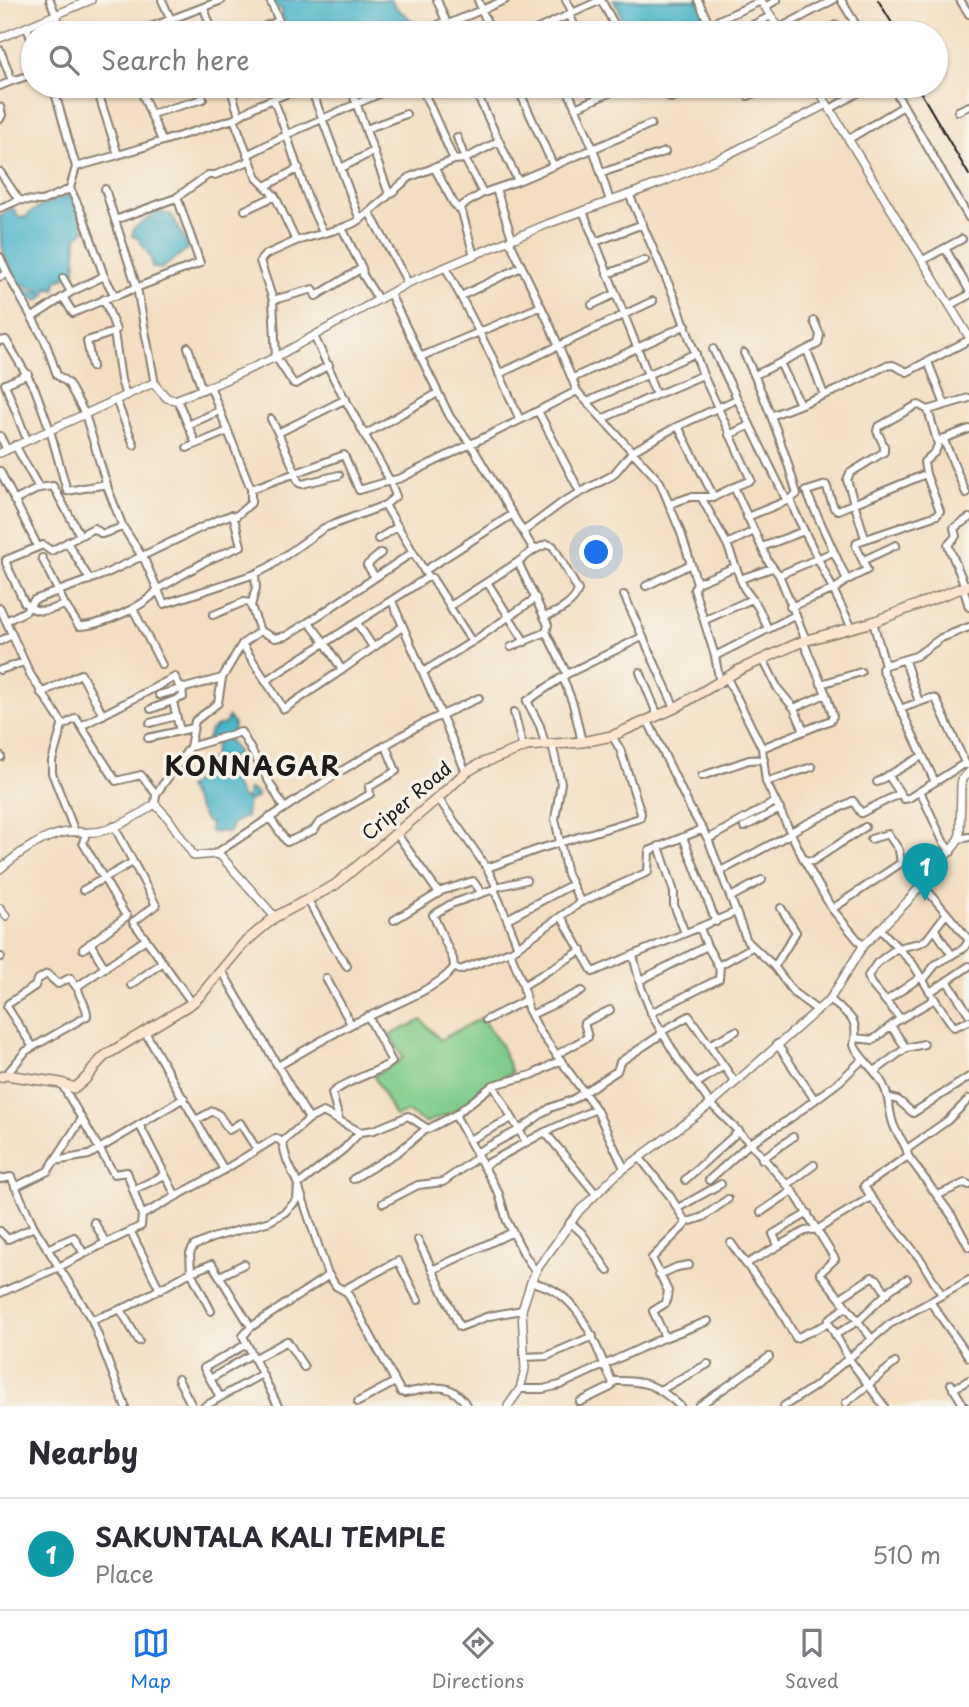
<!DOCTYPE html>
<html lang="en">
<head>
<meta charset="utf-8">
<style>
	body { margin:0; font-family:"Playpen Sans",sans-serif; background:#f2f2f3; color:#2b2b33 }
	.you { position:absolute; left:597px; top:553px; width:24px; height:24px; margin:-18px; border:5px solid #fff; border-radius:50%; background:#1a73e8; box-shadow:0 0 0 10px #1a73e833 }
	.badge { display:grid; place-items:center; width:46px; height:46px; border-radius:50%; background:#1a73e8; color:#fff; font-size:23px; font-weight:700 }
	.pin { position:absolute; translate:-50% -58px; filter:drop-shadow(0 2px 4px #0008) }
	.pin::after { content:''; position:absolute; top:37px; width:24px; height:21px; background:inherit; clip-path:polygon(0 0,100% 0,50% 100%) }
	.list { margin:0; padding:0; list-style:none }
	h2 { display:flex; justify-content:space-between; align-items:center; height:91px; margin:0; padding:0 28px; font-size:30px }
	h2 small { font-size:23px; font-weight:400; color:#7c7c81 }
	.list li { display:grid; grid-template-columns:46px 1fr auto; gap:21px; align-items:center; box-sizing:border-box; height:112px; padding:0 28px; border-top:2px solid #e1e1e2 }
	.list b { display:block; font-size:26px; white-space:nowrap }
	.list p { margin:0; font-size:23px; white-space:nowrap; color:#7c7c81 }
	.list em { font-size:23px; font-style:normal; color:#7c7c81 }
	.icon { flex:none; width:38px; height:38px; fill:none; stroke:currentColor; stroke-width:2; stroke-linecap:round; stroke-linejoin:round }
	.map { position:relative; flex:none; width:969px; height:1406px; overflow:hidden }
	.search { position:absolute; background:#fff; box-shadow:0 2px 5px #0004; left:21px; right:21px; top:21px; height:77px; display:flex; align-items:center; gap:18px; box-sizing:border-box; padding:0 24px; border-radius:38px; color:#7c7c81; font-size:26px }
	.sheet { height:203px; background:#fff }
	nav { display:flex; justify-content:space-around; align-items:center; box-sizing:border-box; height:98px; border-top:2px solid #e1e1e2; background:#fff; font-size:19px; color:#7c7c81 }
	nav a { display:grid; justify-items:center; gap:4px }
	nav .on { color:#1a73e8 }
	.map>svg:first-child { display:block }
</style>
</head>
<body>
<div class="map">
<svg width="969" height="1406" viewBox="0 0 969 1406">
	<rect width="100%" height="100%" fill="#f7f3e8"/>
	<filter id="ink" filterUnits="userSpaceOnUse"><feTurbulence type="fractalNoise" baseFrequency=".0143" numOctaves="2"/><feDisplacementMap in="SourceGraphic" scale="14" xChannelSelector="R" yChannelSelector="G"/><feConvolveMatrix kernelMatrix="1 2 1 2 8 2 1 2 1" color-interpolation-filters="sRGB"/></filter>
	<filter id="wash" filterUnits="userSpaceOnUse"><feTurbulence type="fractalNoise" baseFrequency=".00686" numOctaves="4" result="noise"/><feDisplacementMap in="SourceGraphic" scale="28" xChannelSelector="R" yChannelSelector="G"/><feGaussianBlur stdDeviation="1.57" result="paint"/><feColorMatrix in="noise" values="0 0 0 0 0 0 0 0 0 0 0 0 0 0 0 0 0 1.4 0 .05"/><feComposite in="paint" operator="in"/></filter>
	<g filter="url(#wash)">
		<rect width="100%" height="100%" fill="#f3dec2"/>
		<path fill="#80cc8b" stroke="#4e7454" stroke-width="2" d="M 481,1018 L 501,1045 L 512,1073 L 486,1086 L 460,1110 L 425,1123 L 408,1112 L 395,1116 L 374,1076 L 403,1058 L 390,1035 L 422,1020 L 440,1040 Z"/>
		<path fill="#4ab3c8" stroke="#336872" stroke-width="2" d="M 272,0 L 391,0 C 398,14 408,13 417,26 L 410,33 L 293,33 L 281,16 L 282,10 L 274,5 Z
			M 613,0 L 701,0 L 706,6 L 705,12 L 712,22 L 706,33 L 625,33 L 619,9 Z
			M 69,194 L 83,221 L 84,231 L 77,237 L 75,272 L 57,281 L 55,290 L 48,287 L 46,295 L 42,294 L 43,298 L 37,301 L 31,297 L 26,297 L 21,292 L 25,289 L 39,292 L 41,290 L 25,285 L 20,287 C 3,261 0,246 0,215 L 2,216 L 9,208 L 14,209 L 18,216 L 25,218 C 36,205 55,202 69,194 Z
			M 158,212 L 172,215 L 189,248 L 161,269 L 152,267 L 151,258 L 138,238 L 132,236 L 134,228 Z
			M 228,717 L 234,724 L 233,732 L 224,738 L 229,740 L 237,752 L 236,756 L 227,758 L 224,766 L 242,798 L 247,799 L 247,792 L 250,789 L 257,794 L 256,798 L 248,801 L 246,817 L 233,823 L 229,833 L 220,831 L 217,833 L 210,832 L 211,823 L 206,822 L 187,788 L 195,781 L 196,775 L 203,770 L 209,760 L 213,759 L 216,743 L 207,740 C 209,730 216,725 225,724 Z"/>
	</g>
	<g filter="url(#ink)">
		<g fill="none" stroke-linecap="round" stroke-linejoin="round">
			<g stroke="#887d6f" stroke-width="10">
				<path id="minor" d="M 50,0 L 63,33
					M 162,0 L 177,33
					M 270,0 L 284,33
					M 437,0 L 451,33
					M 478,0 L 491,33
					M 566,0 L 573,13
					M 601,0 L 619,33
					M 698,0 L 709,24
					M 841,0 L 861,33
					M 960,0 L 969,14
					M 765,7 L 777,0
					M 204,8 L 213,33
					M 569,14 L 578,33
					M 448,24 L 505,0
					M 27,27 L 33,44
					M 780,28 L 833,0
					M 135,33 L 222,0
					M 247,33 L 279,21
					M 423,33 L 446,21
					M 529,33 L 601,0
					M 690,33 L 761,1
					M 736,33 L 771,16
					M 823,33 L 836,25
					M 30,49 L 33,49
					M 0,50 L 12,81 L 0,86
					M 12,81 L 33,74
					M 53,86 L 76,167 L 118,155 L 96,86
					M 139,86 L 162,141
					M 230,86 L 239,116
					M 310,86 L 360,220 L 369,212 L 408,283
					M 350,86 L 389,194
					M 421,86 L 454,160 L 465,159 L 499,141
					M 473,86 L 518,181
					M 517,86 L 553,165
					M 566,86 L 593,148 L 610,201
					M 603,86 L 607,94 L 625,86
					M 666,86 L 671,98 L 693,86
					M 892,86 L 969,218
					M 568,91 L 579,86
					M 748,96 L 770,86
					M 273,99 C 292,142 301,190 323,232
					M 0,107 L 2,115 L 0,119
					M 575,108 L 607,94
					M 830,109 L 870,86
					M 958,111 L 969,106
					M 151,114 L 203,99 L 199,86
					M 234,119 L 256,106 L 306,86
					M 366,129 L 406,114
					M 457,137 L 465,159 L 483,193
					M 849,139 L 902,107
					M 118,155 L 234,119 L 257,178 L 275,196 L 296,241 C 317,234 341,231 360,220
					M 247,155 L 288,134 L 397,86
					M 434,167 L 454,204 L 462,212 L 474,256
					M 341,168 L 374,151
					M 0,172 L 19,200
					M 601,173 L 665,152
					M 266,186 L 299,168
					M 105,189 L 137,288 L 155,384
					M 496,189 L 512,238
					M 629,194 L 676,301 L 703,375 L 751,480 L 734,487 L 768,561 L 779,575 L 806,640
					M 0,208 L 19,200 L 42,201 L 65,191 L 70,188 L 76,167
					M 458,208 L 483,193 L 518,181 L 651,124
					M 245,210 L 275,196
					M 583,211 L 656,395 L 604,418
					M 369,212 L 410,177 L 454,160
					M 115,220 L 176,198
					M 342,228 L 362,268 L 363,275 L 378,299
					M 509,240 L 549,323 L 577,391 L 660,482 L 681,533 L 697,583 L 694,589 L 715,656 L 720,683
					M 595,242 L 643,224
					M 945,248 L 969,290
					M 0,257 L 7,273 L 0,277
					M 923,260 L 962,239
					M 446,268 L 493,359 L 520,420 L 577,391
					M 7,273 L 45,341 L 57,375 L 68,383 L 85,414 L 108,489 L 123,527 L 145,561 L 164,604 L 255,574
					M 607,274 L 645,260
					M 104,276 L 115,296 L 200,263 L 177,197 L 208,175 L 215,175 L 249,161
					M 63,278 L 71,292
					M 390,294 L 450,417 L 470,443 L 534,550 L 518,562 L 548,625 L 546,632 L 567,674 L 527,701 L 540,726 L 545,744
					M 461,296 L 521,267
					M 63,297 L 73,313 L 113,296
					M 104,299 L 116,330
					M 273,300 L 260,261 L 265,255 L 296,241
					M 592,305 L 615,294
					M 950,305 L 969,295
					M 33,317 L 71,292 L 104,276 L 83,216 L 70,188
					M 314,336 L 334,379 L 390,481 L 401,478 L 520,420
					M 0,341 L 6,340 L 35,389 L 50,430 L 67,491 L 107,484
					M 188,347 L 202,390
					M 713,349 L 787,501
					M 807,350 L 824,395
					M 744,353 C 766,399 783,444 797,494 L 790,499 L 795,512 L 852,628
					M 420,357 L 539,307
					M 928,362 L 945,405
					M 780,363 L 800,404
					M 329,365 L 296,384 L 293,383 L 276,357 L 273,300 L 313,289 L 316,296 L 362,268
					M 92,367 L 87,341 L 114,332 L 121,380 L 126,396
					M 499,374 L 653,301
					M 755,375 L 818,344 L 820,335 L 814,321
					M 573,378 L 686,325
					M 656,395 L 703,375
					M 177,399 L 196,444
					M 116,400 L 134,445
					M 589,401 L 696,353
					M 928,410 L 938,444
					M 538,411 L 580,492
					M 773,415 L 837,390 L 885,366 L 893,365 L 907,372 L 969,340
					M 271,419 L 278,433 L 346,399
					M 188,425 L 219,411
					M 678,426 L 714,497
					M 366,434 L 438,393
					M 729,435 L 750,425
					M 0,436 L 7,450
					M 943,438 L 966,493
					M 27,440 L 5,384 L 28,374
					M 15,445 L 39,488
					M 187,448 L 228,431
					M 0,471 L 38,547
					M 296,473 L 344,455 L 359,490 L 390,481 L 396,496 L 385,505
					M 295,474 L 299,483 L 302,484 L 339,475
					M 926,474 L 924,462 L 935,452 L 940,440 L 969,429
					M 251,489 L 296,473 L 278,433
					M 806,491 L 847,580
					M 701,497 L 727,544 L 744,588 L 758,607 L 768,629
					M 14,501 L 39,488 L 53,486 L 80,535
					M 670,504 L 690,497 L 714,497 L 734,487
					M 385,505 L 413,552 L 318,616 L 286,636 L 275,638 L 260,631 L 251,606 L 256,588 L 255,574 L 269,567 L 324,528 Z
					M 747,517 L 789,500
					M 123,527 L 102,534 L 94,528 L 51,551 L 43,545 L 6,560 L 6,563 L 24,602 C 37,616 49,610 65,605 L 79,626 C 99,626 145,607 157,590 L 206,561 L 241,546 L 234,518 L 251,503 L 251,489 L 210,386
					M 524,531 L 563,502 L 613,475 L 633,451 L 674,428 L 737,399
					M 865,538 L 847,480 L 850,473 L 884,452 L 884,446 L 877,431 L 878,427 L 915,406 L 919,405 L 928,410 L 969,398
					M 378,539 L 397,527
					M 67,542 L 90,580
					M 727,544 L 754,531
					M 762,547 L 804,531
					M 534,550 L 547,544 L 553,546 L 578,590 C 575,603 556,614 544,616
					M 42,558 L 65,605
					M 864,560 L 896,545
					M 424,571 L 513,514
					M 779,575 L 833,552
					M 375,577 L 367,565 L 381,553
					M 428,577 L 432,578 L 450,606 L 518,562
					M 740,579 L 772,568
					M 487,582 L 525,642
					M 697,583 L 735,567
					M 646,586 L 691,564
					M 965,586 L 948,545 L 956,536 L 954,528 L 969,518
					M 963,587 L 969,607
					M 624,595 L 675,708
					M 392,601 L 466,772
					M 449,606 L 472,642
					M 790,607 L 835,589 L 847,580 L 867,570 L 856,546 L 857,542 L 937,515 L 940,511 L 926,474 L 838,510 L 834,508 L 826,485 L 807,491
					M 0,608 L 30,674 L 62,723 L 62,726 L 52,761 L 52,773 L 75,832
					M 133,609 L 162,665
					M 213,615 L 244,602 L 251,603
					M 705,620 L 752,599
					M 6,621 L 26,611 L 34,600 L 105,574 L 217,520 L 231,515 L 235,516
					M 309,622 L 325,643 L 342,670 L 402,627
					M 873,622 L 885,665
					M 357,623 L 373,647
					M 969,627 L 941,638 L 916,656 L 885,665 L 882,669 L 935,782 L 962,765 L 969,765
					M 0,641 L 12,635
					M 242,644 L 284,709 L 342,670
					M 511,647 L 546,632
					M 715,656 L 796,615
					M 763,659 L 778,689 L 794,708 L 826,694 L 803,641
					M 905,661 L 919,702
					M 0,670 L 24,662
					M 423,672 L 478,638 L 536,598
					M 640,672 L 658,716
					M 567,674 L 642,637
					M 563,678 L 573,704 L 582,742
					M 727,678 L 762,748 L 766,782 L 804,860 L 832,909 L 863,946
					M 265,681 L 428,577 L 413,552
					M 821,684 L 861,672
					M 41,693 L 81,674 L 103,715
					M 159,695 L 222,678 L 242,644 L 260,631
					M 173,702 L 180,731
					M 794,708 L 804,731
					M 151,709 L 183,697 L 182,687
					M 900,709 L 931,698 L 936,699 L 966,765
					M 514,712 L 523,748
					M 150,723 L 176,716
					M 62,726 L 76,718 L 116,781 L 141,775 L 156,794
					M 81,726 L 175,677 L 180,688
					M 148,738 L 193,728
					M 552,744 L 561,783 L 555,819 L 567,874 L 580,901 L 577,905 L 513,950 L 511,954 L 523,985 L 528,1009 L 540,1032 L 596,1109 L 624,1168
					M 190,747 L 241,732 L 284,808
					M 762,748 L 831,720 L 833,716 L 826,694
					M 0,755 L 1,757
					M 888,775 L 904,799 L 909,798 L 920,791
					M 702,776 L 749,760 L 764,759
					M 766,782 L 812,767
					M 877,782 L 922,756
					M 935,782 L 920,791 L 943,841 L 951,852
					M 155,804 L 156,794 L 190,747 L 195,721 L 218,703 L 222,678
					M 269,817 L 287,842 L 314,830 L 319,823 L 370,794 L 369,787 L 396,771 L 386,746
					M 744,827 L 780,809
					M 791,832 C 812,820 833,812 853,801 L 861,813 L 899,794
					M 86,833 L 83,843 L 126,916
					M 396,833 L 438,892 L 473,881 L 481,892
					M 683,837 L 716,922
					M 708,839 L 775,802
					M 959,839 L 969,837
					M 659,846 L 674,892 L 674,905 L 685,933
					M 215,854 L 341,771 L 420,725 L 479,698
					M 804,860 L 813,861 L 865,827
					M 487,868 L 536,850 L 640,818 L 641,813 L 620,749 L 612,736
					M 721,871 L 792,833
					M 922,884 L 969,940
					M 496,887 L 526,880
					M 494,889 L 507,919
					M 83,890 L 133,862
					M 731,897 L 762,880
					M 308,900 L 331,942 L 347,966
					M 579,903 L 648,872 L 649,851 L 703,829
					M 0,908 L 6,916
					M 832,909 L 901,863 L 899,850 L 888,834 L 871,839
					M 736,912 L 747,941 L 773,965 L 794,993 L 817,1010
					M 561,916 L 593,972 L 633,955 L 641,987 L 653,1017 L 678,1059 L 711,1104 L 750,1143 L 795,1194 L 835,1259 L 820,1273 L 872,1339
					M 394,920 L 439,893
					M 700,928 L 707,946 L 719,967
					M 881,930 L 913,964 L 930,992 L 947,981 L 969,1014
					M 935,930 L 952,955
					M 146,939 L 192,1003
					M 90,943 L 105,968
					M 518,947 L 507,919 L 571,885
					M 83,949 L 127,916
					M 633,955 L 736,912 L 708,839 L 690,808 L 648,721
					M 0,957 L 1,957
					M 775,966 L 796,932 L 781,908
					M 454,967 L 460,970 L 513,950
					M 222,971 L 309,1119 L 282,1142
					M 326,978 L 351,1024
					M 923,980 L 936,964 L 964,948 L 969,940
					M 639,981 L 707,946
					M 947,981 L 969,966
					M 131,985 L 163,962
					M 523,986 L 582,950
					M 933,997 L 954,1027 L 969,1021
					M 830,999 C 847,1016 860,1016 854,1045 C 861,1061 878,1070 885,1089 C 890,1101 889,1114 894,1126 C 898,1137 907,1144 908,1156 L 952,1216 L 969,1247
					M 886,1001 L 921,977
					M 651,1013 L 719,979 L 720,965 L 752,947
					M 531,1015 L 582,991
					M 901,1019 L 871,984 L 868,976 L 877,963 L 897,948 L 920,943 L 927,939 L 946,914
					M 486,1020 L 524,1001
					M 891,1026 L 906,1048
					M 145,1032 L 224,1170
					M 661,1032 L 689,1016 L 735,1082
					M 855,1038 L 873,1040 L 897,1021 L 935,999
					M 777,1044 L 815,1100
					M 709,1045 L 736,1031
					M 33,1047 L 7,1007 L 8,1004 L 35,986 L 37,980 L 47,974 L 58,984 L 70,978 L 77,988
					M 556,1055 L 588,1037 L 584,1023 L 610,1010
					M 278,1066 C 302,1052 325,1038 350,1025 C 375,1012 439,990 454,967 L 453,959 L 433,915 L 451,904 L 494,889 L 496,886 L 487,868 L 438,798
					M 875,1071 L 906,1048 L 924,1044
					M 6,1075 L 26,1051 L 87,1016 C 88,1005 77,996 78,986 L 146,939 L 133,922 L 156,905 L 114,826
					M 61,1083 L 114,1174 L 127,1172 L 142,1215 L 224,1170 L 276,1138 L 282,1142 L 287,1160 L 298,1185 L 344,1149 L 360,1132
					M 696,1084 L 724,1066
					M 493,1085 L 526,1142
					M 888,1097 L 898,1100 L 913,1113 L 969,1077
					M 455,1115 L 499,1194 L 507,1221 L 524,1254 L 536,1272
					M 309,1119 L 323,1112 L 360,1132 L 374,1130 L 408,1116 L 428,1129 L 455,1115 L 493,1085 L 532,1075 L 561,1060
					M 196,1120 L 213,1111 L 219,1115 L 229,1130 L 240,1123 L 256,1148
					M 339,1120 L 332,1093 C 350,1078 373,1075 392,1062 L 368,1016
					M 140,1126 L 176,1196
					M 545,1132 L 596,1109
					M 469,1140 L 512,1118
					M 907,1149 L 947,1121 L 969,1099
					M 476,1153 L 519,1130 L 550,1108 L 572,1100 L 617,1071 L 620,1062 L 662,1034
					M 762,1159 L 793,1137
					M 55,1161 L 89,1155 L 184,1098
					M 483,1166 L 545,1132 L 596,1194
					M 0,1179 L 11,1177 L 34,1227 L 92,1320 L 125,1406
					M 353,1179 L 398,1152 L 426,1129
					M 685,1180 L 739,1131
					M 709,1180 L 750,1143 L 788,1120 L 840,1081 L 863,1059
					M 787,1185 L 814,1165
					M 15,1187 L 48,1171 L 81,1120
					M 133,1190 L 165,1175
					M 938,1195 L 965,1183 L 969,1185
					M 871,1197 L 921,1260 L 942,1295
					M 383,1203 L 418,1185 L 443,1182 L 478,1157
					M 678,1208 L 721,1184
					M 761,1212 L 792,1191
					M 94,1222 L 106,1243 L 141,1226 L 142,1215
					M 570,1222 L 582,1233 L 608,1271
					M 685,1223 L 703,1217 L 728,1199
					M 0,1231 L 8,1239 L 34,1227
					M 131,1232 L 160,1290
					M 418,1240 L 460,1327 L 489,1316 L 522,1310
					M 731,1243 L 746,1264 L 805,1231 L 818,1229 L 871,1197 L 864,1186 L 908,1156
					M 778,1245 L 773,1234 L 808,1213
					M 47,1249 L 74,1237 L 84,1254
					M 746,1264 L 778,1306 L 796,1338 L 827,1324 L 830,1325 L 849,1359 L 884,1406
					M 432,1270 L 513,1232
					M 659,1275 L 677,1267 L 689,1265
					M 220,1276 L 244,1264
					M 531,1282 C 582,1292 592,1341 612,1381 C 644,1380 656,1384 680,1406
					M 345,1289 L 398,1261 L 418,1300
					M 0,1293 L 57,1268 L 105,1243
					M 840,1298 L 872,1277 L 877,1279 L 887,1294
					M 931,1303 L 969,1357
					M 120,1309 L 139,1341
					M 211,1311 L 191,1272 L 212,1264 L 251,1327 L 243,1336 L 278,1406
					M 92,1320 L 129,1306 L 191,1272 L 190,1253 L 194,1246 L 212,1238 L 270,1221 L 285,1212 L 297,1200 L 298,1185 L 327,1272 L 336,1286 L 347,1292 L 401,1392 L 404,1393 C 431,1389 450,1378 467,1406
					M 827,1324 L 829,1319 L 846,1307
					M 251,1327 L 329,1275
					M 835,1335 L 858,1321 L 891,1289 L 907,1279
					M 664,1338 L 708,1321
					M 524,1357 L 547,1356 L 593,1336
					M 254,1359 L 287,1341 L 304,1367
					M 178,1379 L 192,1406
					M 210,1379 L 252,1354
					M 951,1384 L 964,1406
					M 520,1389 L 543,1389 L 560,1385 L 665,1337 L 653,1311 L 666,1303 L 668,1291 L 652,1258 L 685,1225 L 685,1221 L 670,1196 L 640,1158
					M 953,1389 L 969,1380
					M 660,1390 L 708,1364
					M 220,1397 L 204,1368 L 247,1344
					M 358,1402 L 395,1382
					M 580,1402 L 611,1387 L 613,1382
					M 846,1403 L 895,1363
					M 205,1406 L 262,1374
					M 699,1406 L 769,1357
					M 784,1406 L 814,1387 L 890,1324 L 969,1280"/>
			</g>
			<g stroke="#887d6f" stroke-width="10">
				<path id="tertiary" d="M 760,0 L 783,33
					M 0,38 L 91,0
					M 816,86 L 969,337
					M 0,453 L 153,383 L 167,398 L 175,400 L 216,384 L 276,357 L 408,283 L 550,223 L 663,182 L 727,155 L 827,104
					M 0,869 C 19,853 42,836 67,832 C 78,831 90,834 101,831 C 120,827 139,815 155,804 L 168,818 L 194,856 L 215,854 L 221,856 L 275,917
					M 508,1406 L 520,1389 L 525,1369 L 522,1310 L 531,1282 L 537,1269 L 580,1210 L 616,1175 L 711,1104 L 830,999 L 863,946 L 906,903 L 956,844 L 960,834 L 961,785 L 962,779 L 969,772"/>
			</g>
			<g stroke="#887d6f" stroke-width="12">
				<path id="secondary" d="M 0,1077 L 6,1075 L 61,1083 L 74,1088 C 89,1080 93,1065 106,1055 L 192,1003 L 201,995 L 243,944 L 275,917 L 335,885 L 438,798 L 466,772 L 480,764 L 527,746 L 582,742 L 612,736 L 675,708 L 739,670 L 803,641 L 873,622 L 969,585"/>
			</g>
			<use href="#minor" stroke="#fff" stroke-width="6"/>
			<use href="#tertiary" stroke="#fff" stroke-width="7"/>
			<use href="#secondary" stroke="#fce5cf" stroke-width="9"/>
			<path stroke="#1c1c1c" stroke-width="2" d="M 878,0 L 898,33
				M 917,86 L 969,175"/>
		</g>
	</g>
	<g text-anchor="middle" dominant-baseline="central" stroke-width="7" stroke-linejoin="round" paint-order="stroke">
		<g font-size="19" fill="#1c1c1c" stroke="#f7f3e8">
			<text transform="translate(406 800) rotate(-40)">Criper Road</text>
		</g>
		<g font-size="26" font-weight="bold" letter-spacing="2" fill="#1c1c1c" stroke="#f7f3e8">
			<text x="253" y="765">KONNAGAR</text>
		</g>
	</g>
</svg>
<div class="you"></div>
<div class="pin badge" style="left:925px;top:901px;background:#0f9aa8">1</div>
<div class="search"><svg class="icon" aria-label="search" viewBox="0 0 24 24"><circle cx="10" cy="10" r="6"/><path d="M15 15l6 6"/></svg>Search here</div>
</div>
<section class="sheet">
<h2>Nearby<small></small></h2>
<ul class="list">
<li><span class="badge" style="background:#0f9aa8">1</span><div><b>SAKUNTALA KALI TEMPLE</b><p>Place</p></div><em>510 m</em></li>
</ul>
</section>
<nav>
<a class="on"><svg class="icon" aria-label="map" viewBox="0 0 24 24"><path d="M3 6l6-2 6 2 6-2v14l-6 2-6-2-6 2zM9 4v14M15 6v14"/></svg>Map</a>
<a><svg class="icon" aria-label="directions" viewBox="0 0 24 24"><path d="M12 3l9 9-9 9-9-9zM9 14v-3h6M13 9l2 2-2 2"/></svg>Directions</a>
<a><svg class="icon" aria-label="saved" viewBox="0 0 24 24"><path d="M7 4h10v16l-5-4-5 4z"/></svg>Saved</a>
</nav>
</body>
</html>
